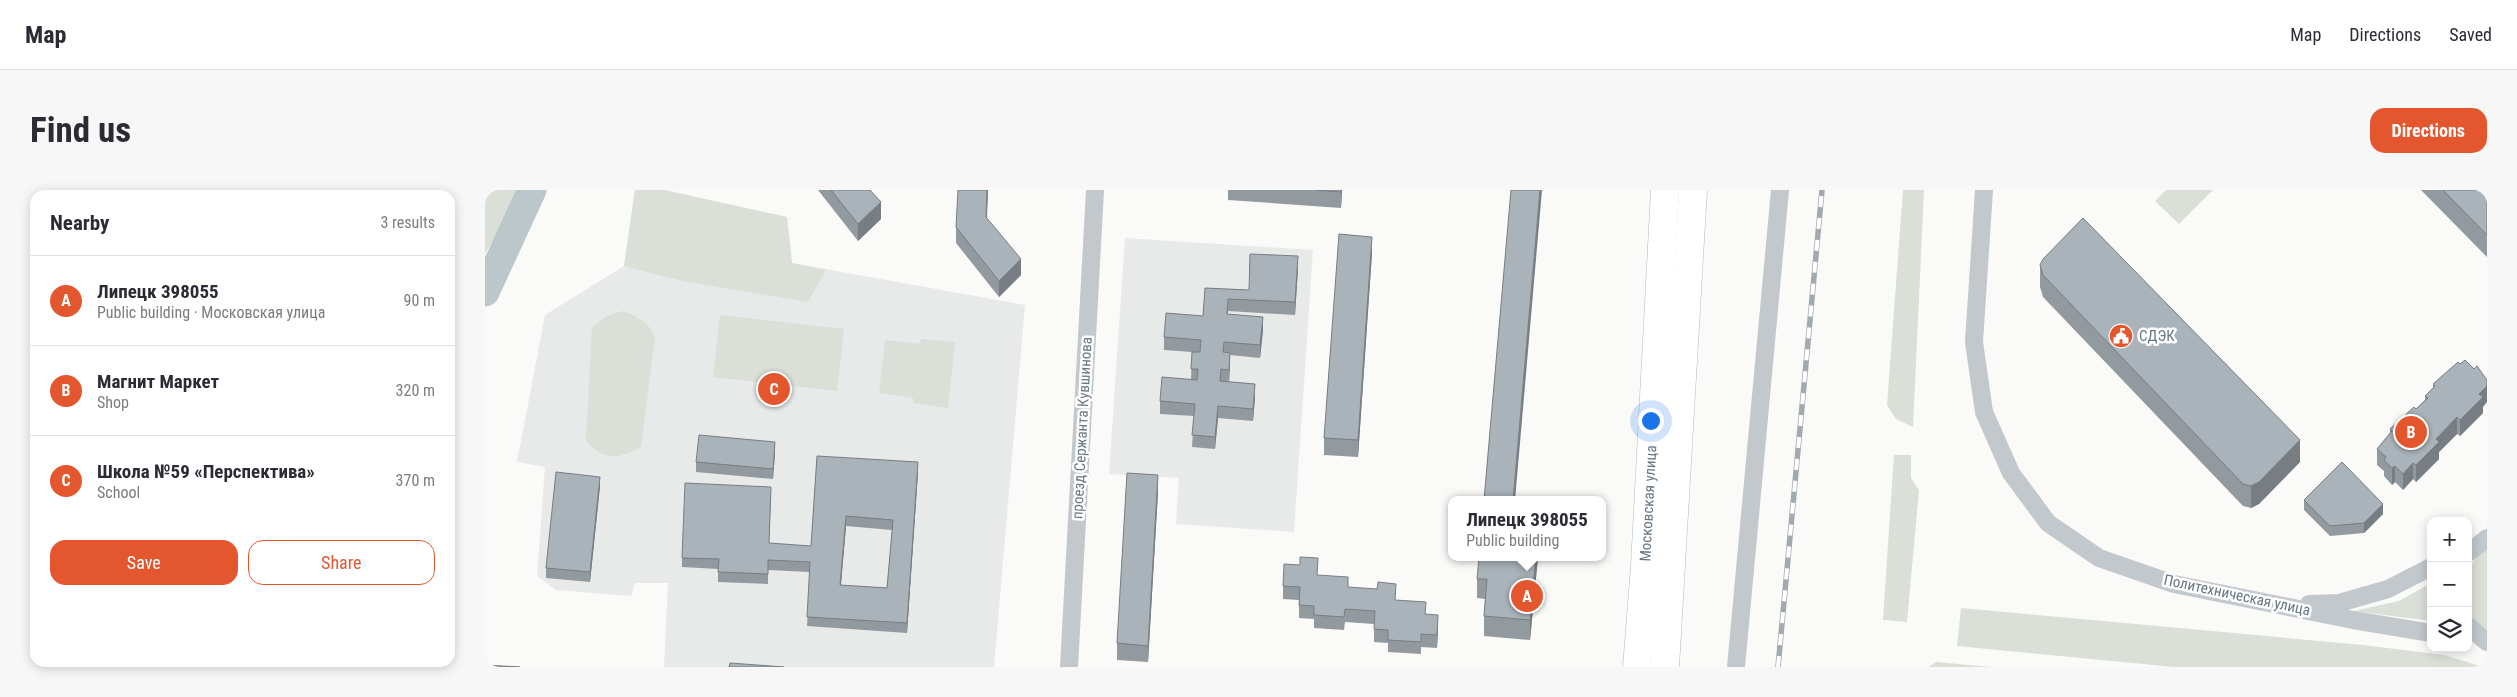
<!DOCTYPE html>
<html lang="en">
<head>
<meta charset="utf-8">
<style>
	body { margin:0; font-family:"Roboto Condensed",sans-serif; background:#f7f7f7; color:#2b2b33 }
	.controls { position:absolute; right:15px; bottom:15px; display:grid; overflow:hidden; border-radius:10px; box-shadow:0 2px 12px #0003 }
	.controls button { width:45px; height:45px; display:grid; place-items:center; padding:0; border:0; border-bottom:1px solid #e1e1e2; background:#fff; color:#2b2b33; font:25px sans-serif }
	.you { position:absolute; left:1165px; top:230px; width:18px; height:18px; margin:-12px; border:4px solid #fff; border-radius:50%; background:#1a73e8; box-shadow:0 0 0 8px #1a73e833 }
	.badge { display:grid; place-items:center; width:32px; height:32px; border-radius:50%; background:#e4572e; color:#fff; font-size:16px; font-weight:700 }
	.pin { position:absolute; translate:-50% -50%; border:2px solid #fff; box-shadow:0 1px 5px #0006 }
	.popup { position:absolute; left:963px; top:306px; width:158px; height:65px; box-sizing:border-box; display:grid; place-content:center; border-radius:10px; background:#fff; filter:drop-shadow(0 1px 4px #0005); font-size:16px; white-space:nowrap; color:#7c7c81 }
	.popup b { font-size:19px; color:#2b2b33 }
	.popup::after { content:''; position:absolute; left:50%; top:100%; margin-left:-10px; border:10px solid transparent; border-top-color:#fff }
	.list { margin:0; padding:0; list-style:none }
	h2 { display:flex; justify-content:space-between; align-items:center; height:65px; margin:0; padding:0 20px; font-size:21px }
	h2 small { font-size:16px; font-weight:400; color:#7c7c81 }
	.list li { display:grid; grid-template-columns:32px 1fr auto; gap:15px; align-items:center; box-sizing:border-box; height:90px; padding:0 20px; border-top:1px solid #e1e1e2 }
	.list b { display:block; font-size:19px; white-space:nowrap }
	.list p { margin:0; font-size:16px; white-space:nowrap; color:#7c7c81 }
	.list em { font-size:16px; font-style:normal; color:#7c7c81 }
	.actions { display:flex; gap:10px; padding:15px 20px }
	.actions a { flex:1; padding:11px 0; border:1px solid #e4572e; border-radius:15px; text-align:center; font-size:18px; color:#e4572e }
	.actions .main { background:#e4572e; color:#fff }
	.icon { flex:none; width:28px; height:28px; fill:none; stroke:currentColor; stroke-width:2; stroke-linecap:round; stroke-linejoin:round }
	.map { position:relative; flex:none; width:2002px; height:477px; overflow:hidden; border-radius:15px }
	header { display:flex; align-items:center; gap:30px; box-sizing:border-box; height:70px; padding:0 25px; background:#fff; border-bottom:1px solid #e1e1e2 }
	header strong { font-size:24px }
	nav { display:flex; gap:28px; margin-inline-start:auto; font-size:18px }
	.intro { display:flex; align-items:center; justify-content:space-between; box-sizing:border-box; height:120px; padding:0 30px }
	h1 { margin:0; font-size:35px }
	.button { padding:12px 22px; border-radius:15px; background:#e4572e; color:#fff; font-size:18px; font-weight:700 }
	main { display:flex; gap:30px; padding:0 30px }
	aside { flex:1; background:#fff; border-radius:15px; box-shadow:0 2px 12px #0003 }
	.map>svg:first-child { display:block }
</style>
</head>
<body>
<header>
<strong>Map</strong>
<nav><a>Map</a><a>Directions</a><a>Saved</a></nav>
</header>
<div class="intro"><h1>Find us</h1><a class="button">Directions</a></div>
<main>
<aside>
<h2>Nearby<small>3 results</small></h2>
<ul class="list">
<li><span class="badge">A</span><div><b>Липецк 398055</b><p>Public building · Московская улица</p></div><em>90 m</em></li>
<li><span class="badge">B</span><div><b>Магнит Маркет</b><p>Shop</p></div><em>320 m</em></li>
<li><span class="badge">C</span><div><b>Школа №59 «Перспектива»</b><p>School</p></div><em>370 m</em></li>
</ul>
<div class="actions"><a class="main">Save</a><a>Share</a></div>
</aside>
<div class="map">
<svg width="2002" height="477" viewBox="0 0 2002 477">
	<rect width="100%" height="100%" fill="#fafaf8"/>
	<path fill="#e8e9e9" d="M 150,0 L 179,0 L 302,27 L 307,73 L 540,115 L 509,477 L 179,477 L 183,393 L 150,393 L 146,406 L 71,400 L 52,386 L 60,277 L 32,272 L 60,125 L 139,76 Z
		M 640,48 L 828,60 L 809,342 L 691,334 L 694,288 L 624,284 Z"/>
	<path fill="#dadfd7" d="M 0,0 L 37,0 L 0,64 Z
		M 150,0 L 179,0 L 302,27 L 307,73 L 341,80 L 323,112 L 197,91 L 139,76 Z
		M 1418,0 L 1439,0 L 1428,237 L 1411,229 L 1402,215 Z
		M 1681,0 L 1728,0 L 1694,34 L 1670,11 Z
		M 138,121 C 153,127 163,131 170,147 L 156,257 C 132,269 122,272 101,251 L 107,137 L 122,126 Z
		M 235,125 L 359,139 L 352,201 L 228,187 Z
		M 436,149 L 470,152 L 463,218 L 428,213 L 428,208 L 394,203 L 400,150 L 435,154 Z
		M 1409,265 L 1426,265 L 1426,288 L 1434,300 L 1422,432 L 1398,430 Z
		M 2002,359 L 2002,442 L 1987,429 L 1983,423 C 1983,395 1976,376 2002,359 Z
		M 1946,393 L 1946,431 L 1869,421 L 1914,411 Z
		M 1476,418 L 1878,455 L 1959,465 L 1998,477 L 1689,477 L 1472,456 Z
		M 1451,472 L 1505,477 L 1444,477 Z"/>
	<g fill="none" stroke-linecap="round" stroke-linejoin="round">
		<path stroke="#bbc7cb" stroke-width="29" d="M 0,102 L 47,0"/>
		<g stroke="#b5babe" stroke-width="29">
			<g id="primary">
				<path id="s1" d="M 1152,477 L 1160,376 L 1180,0"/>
				<path d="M 1180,477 L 1208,0"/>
			</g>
		</g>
		<path stroke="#c3c8cc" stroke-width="18" d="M 1499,0 L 1489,152 L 1499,222 L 1526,283 L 1563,333 L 1614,368 L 1689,394 L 1868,430 L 1946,443
			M 1983,363 L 2002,348
			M 1824,414 L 1854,413 L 1903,399 L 1946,377
			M 1983,436 L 2002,452
			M 584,477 L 610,0
			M 1251,477 L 1295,0"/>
		<use href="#primary" stroke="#fff" stroke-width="28"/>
		<g stroke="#a2aab0" stroke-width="5.5">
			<path id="rail" d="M 1293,477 L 1337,0"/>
		</g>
		<use href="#rail" stroke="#fff" stroke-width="4" stroke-dasharray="11" stroke-linecap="butt"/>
	</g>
	<path fill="#929a9f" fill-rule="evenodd" d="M 333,0 L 385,0 L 396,29 L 373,51 Z
		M 503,0 L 502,28 L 536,85 L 514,107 L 471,53 L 471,37 Z
		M 743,0 L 857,0 L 856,18 L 743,10 Z
		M 1936,0 L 2002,0 L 2002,67 Z
		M 887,63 L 873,267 L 839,265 L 839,248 Z
		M 1555,75 L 1815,272 L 1774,314 L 1766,318 L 1758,316 L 1558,107 L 1555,97 Z
		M 813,78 L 810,125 L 743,121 L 743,124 L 778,140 L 775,168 L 745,165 L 744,192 L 770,207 L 768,231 L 733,228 L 730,259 L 707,257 L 709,226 L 675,224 L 675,211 L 706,190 L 707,162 L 679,160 L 679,147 L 718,126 L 720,98 L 764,100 Z
		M 1948,194 L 1998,217 L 1998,223 L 1975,246 L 1972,244 L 1954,262 L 1954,269 L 1931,292 L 1928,289 L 1918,300 L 1910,292 L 1907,295 L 1899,286 L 1899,281 L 1892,275 L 1892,259 L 1905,243 L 1905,239 L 1931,219 L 1940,210 L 1940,206 L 1948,198 Z
		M 290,262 L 288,289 L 211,282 L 211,272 Z
		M 332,266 L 433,282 L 422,443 L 322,436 L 325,382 L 283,380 L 283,394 L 233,392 L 233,379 L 197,377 L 197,368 L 286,307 L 284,353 L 326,356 ZM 361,336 L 407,340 L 402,398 L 356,395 Z
		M 115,296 L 105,392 L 61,388 L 61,378 Z
		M 673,302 L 663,472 L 632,470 L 632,453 Z
		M 1819,310 L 1898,324 L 1879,343 L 1845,346 L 1819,320 Z
		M 1053,367 L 1045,450 L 999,446 L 999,426 L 1000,409 L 992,408 L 992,389 Z
		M 832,385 L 863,397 L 910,410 L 941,424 L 953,438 L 952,458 L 936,457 L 936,464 L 903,462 L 903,453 L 889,452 L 889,434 L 860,432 L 859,440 L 829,438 L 829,429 L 814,428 L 814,410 L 798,409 L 798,396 Z"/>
	<path fill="#777d82" d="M 502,0 L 503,0 L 501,43 L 501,27 Z
		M 856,0 L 857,0 L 856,18 Z
		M 1055,0 L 1057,0 L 1030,310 L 1028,310 Z
		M 396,12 L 396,29 L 373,51 L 373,34 Z
		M 887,47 L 887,63 L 873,267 L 873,250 Z
		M 813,66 L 813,78 L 810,125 L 810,112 Z
		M 536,69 L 536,85 L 514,107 L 514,91 Z
		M 778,127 L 778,140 L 775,168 L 775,155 Z
		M 745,163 L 745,175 L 744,193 L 744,180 Z
		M 770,194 L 770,207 L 768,231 L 768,219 Z
		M 2002,196 L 2002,212 L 1998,217 L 1998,223 L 1975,246 L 1975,230 L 1994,204 Z
		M 733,216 L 733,228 L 730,259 L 730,247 Z
		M 1972,227 L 1972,244 L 1954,262 L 1954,269 L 1931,292 L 1931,275 L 1951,249 Z
		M 1815,250 L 1815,272 L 1774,314 L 1766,318 L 1766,296 Z
		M 290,252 L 290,262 L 288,289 L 288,279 Z
		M 433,272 L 433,282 L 422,443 L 422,433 Z
		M 1928,273 L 1928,289 L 1918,300 L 1918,284 Z
		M 1910,276 L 1910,292 L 1907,295 L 1907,278 Z
		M 673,285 L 673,302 L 663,472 L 663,456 Z
		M 115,287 L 115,296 L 105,392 L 105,382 Z
		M 1898,314 L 1898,324 L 1879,343 L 1879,333 Z
		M 361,326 L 361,336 L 355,404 L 355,395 Z
		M 1051,367 L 1053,367 L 1045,450 L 1045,430 Z
		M 953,425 L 953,438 L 952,458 L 952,445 Z"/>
	<path fill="#aab3b9" stroke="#777d82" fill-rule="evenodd" d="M 346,0 L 385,0 L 396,12 L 373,34 Z
		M 473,0 L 502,0 L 501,27 L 536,69 L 514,91 L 471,37 Z
		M 831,0 L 856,0 L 856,2 Z
		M 1026,0 L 1055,0 L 1028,310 L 999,310 Z
		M 1958,0 L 2002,0 L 2002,45 Z
		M 1598,28 L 1815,250 L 1774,292 L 1766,296 L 1758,294 L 1558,85 L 1555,75 L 1558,69 Z
		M 854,44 L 887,47 L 873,250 L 839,248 Z
		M 765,64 L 813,66 L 810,112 L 743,109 L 742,124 L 778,127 L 775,155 L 739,152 L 738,162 L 745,163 L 744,180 L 736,179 L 735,191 L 770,194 L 768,219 L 733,216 L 730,247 L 707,245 L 710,214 L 675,211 L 677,187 L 712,190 L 713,179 L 706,179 L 707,162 L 715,162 L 716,150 L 679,147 L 681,123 L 718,126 L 720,98 L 764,100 Z
		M 1980,170 L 1989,179 L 1992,176 L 2002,190 L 2002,196 L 1994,204 L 1998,207 L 1975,230 L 1972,227 L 1951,249 L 1954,252 L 1931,275 L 1928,273 L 1918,284 L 1910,276 L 1907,278 L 1899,270 L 1901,267 L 1892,259 L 1907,241 L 1905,239 L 1929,217 L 1931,219 L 1943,208 L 1940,206 L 1950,196 L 1948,194 L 1973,172 L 1975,174 Z
		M 214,245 L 290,252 L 288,279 L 211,272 Z
		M 332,266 L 433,272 L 422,433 L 322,427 L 325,372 L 283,370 L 283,384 L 233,382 L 234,369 L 197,368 L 200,293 L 286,297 L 284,353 L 326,356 ZM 361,326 L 408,330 L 402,398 L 355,395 Z
		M 1857,272 L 1898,314 L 1879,333 L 1845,336 L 1819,310 Z
		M 71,282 L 115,287 L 105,382 L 61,378 Z
		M 642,283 L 673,285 L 663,456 L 632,453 Z
		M 815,367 L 833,368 L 832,385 L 863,387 L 863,397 L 892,399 L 893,392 L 911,394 L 910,410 L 941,412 L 940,424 L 953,425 L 952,445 L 936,444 L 936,452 L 903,450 L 903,440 L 889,439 L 890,421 L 860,419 L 859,427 L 829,425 L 829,416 L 814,415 L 815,397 L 798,396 L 799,374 L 815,375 Z
		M 994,367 L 1051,367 L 1045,430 L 999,426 L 1002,389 L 992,389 Z
		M 245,473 L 299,477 L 244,477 Z
		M 0,475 L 35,477 L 0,477 Z"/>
	<defs>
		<g id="civic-disc" transform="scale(1.25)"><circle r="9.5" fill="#e4572e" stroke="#fff"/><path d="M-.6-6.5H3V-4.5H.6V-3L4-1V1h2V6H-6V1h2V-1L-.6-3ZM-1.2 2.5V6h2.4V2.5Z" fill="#fff"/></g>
	</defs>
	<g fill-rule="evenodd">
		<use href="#civic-disc" x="1636" y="146"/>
	</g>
	<g text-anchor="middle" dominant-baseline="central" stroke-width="5" stroke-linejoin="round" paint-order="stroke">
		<g font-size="15" fill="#657683" stroke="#fff" text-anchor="start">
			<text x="1654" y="146">СДЭК</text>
		</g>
		<g font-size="15" fill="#657683" stroke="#fff">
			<text transform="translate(597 238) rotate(-87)">проезд Сержанта Кувшинова</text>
			<text stroke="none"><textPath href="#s1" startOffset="164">Московская улица</textPath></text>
			<text transform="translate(1752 405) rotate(12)">Политехническая улица</text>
		</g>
	</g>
</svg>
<div class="controls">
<button>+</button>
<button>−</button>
<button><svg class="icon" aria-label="layers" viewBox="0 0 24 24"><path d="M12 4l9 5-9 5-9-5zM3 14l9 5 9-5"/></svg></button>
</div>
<div class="you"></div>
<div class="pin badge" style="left:1042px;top:406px">A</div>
<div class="popup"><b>Липецк 398055</b>Public building</div>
<div class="pin badge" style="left:1926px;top:242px">B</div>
<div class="pin badge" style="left:289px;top:199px">C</div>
</div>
</main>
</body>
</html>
